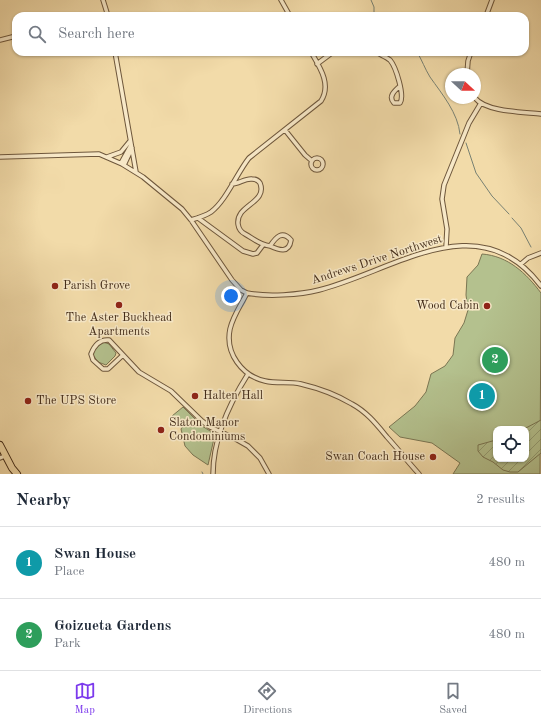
<!DOCTYPE html>
<html lang="en">
<head>
<meta charset="utf-8">
<style>
	body { margin:0; font-family:"Old Standard TT",serif; background:#f2f2f3; color:#1f2937 }
	.controls { position:absolute; right:12px; bottom:12px; display:grid; overflow:hidden; border-radius:8px; box-shadow:0 1px 3px #0004 }
	.controls button { width:36px; height:36px; display:grid; place-items:center; padding:0; border:0; border-bottom:1px solid #e0e1e3; background:#fff; color:#1f2937; font:20px sans-serif }
	.compass { position:absolute; left:445px; top:68px; width:36px; height:36px; border-radius:50%; background:#fff; box-shadow:0 1px 3px #0004; rotate:111deg }
	.you { position:absolute; left:231px; top:296px; width:14px; height:14px; margin:-10px; border:3px solid #fff; border-radius:50%; background:#1a73e8; box-shadow:0 0 0 6px #1a73e833 }
	.badge { display:grid; place-items:center; width:26px; height:26px; border-radius:50%; background:#7c3aed; color:#fff; font-size:13px; font-weight:700 }
	.pin { position:absolute; translate:-50% -50%; border:2px solid #fff; box-shadow:0 1px 4px #0006 }
	.list { margin:0; padding:0; list-style:none }
	h2 { display:flex; justify-content:space-between; align-items:center; height:52px; margin:0; padding:0 16px; font-size:17px }
	h2 small { font-size:13px; font-weight:400; color:#747a83 }
	.list li { display:grid; grid-template-columns:26px 1fr auto; gap:12px; align-items:center; box-sizing:border-box; height:72px; padding:0 16px; border-top:1px solid #e0e1e3 }
	.list b { display:block; font-size:15px; white-space:nowrap }
	.list p { margin:0; font-size:13px; white-space:nowrap; color:#747a83 }
	.list em { font-size:13px; font-style:normal; color:#747a83 }
	.icon { flex:none; width:22px; height:22px; fill:none; stroke:currentColor; stroke-width:2; stroke-linecap:round; stroke-linejoin:round }
	.map { position:relative; flex:none; width:541px; height:474px; overflow:hidden }
	.search { position:absolute; background:#fff; box-shadow:0 1px 3px #0004; left:12px; right:12px; top:12px; height:44px; display:flex; align-items:center; gap:10px; box-sizing:border-box; padding:0 14px; border-radius:12px; color:#747a83; font-size:15px }
	.sheet { height:196px; background:#fff }
	nav { display:flex; justify-content:space-around; align-items:center; box-sizing:border-box; height:56px; border-top:1px solid #e0e1e3; background:#fff; font-size:11px; color:#747a83 }
	nav a { display:grid; justify-items:center; gap:2px }
	nav .on { color:#7c3aed }
	.map>svg:first-child { display:block }
</style>
</head>
<body>
<div class="map">
<svg width="541" height="474" viewBox="0 0 541 474">
	<defs>
		<pattern id="garden-furrows" width="10" height="10" patternUnits="userSpaceOnUse"><rect width="10" height="10" fill="#b4c18e"/><path d="M-1 1l2-2M0 10L10 0M9 11l2-2" fill="none" stroke="#949d73"/></pattern>
	</defs>
	<rect width="100%" height="100%" fill="#f2dba9"/>
	<filter id="stains"><feTurbulence type="fractalNoise" baseFrequency=".005" numOctaves="4"/><feColorMatrix values="0 0 0 0 .2 0 0 0 0 .09 0 0 0 0 .02 0 0 0 .5 -.17"/></filter>
	<radialGradient id="worn" r=".72"><stop offset=".6" stop-color="#630" stop-opacity="0"/><stop offset="1" stop-color="#630" stop-opacity=".3"/></radialGradient>
	<path fill="#b4c18e" stroke="#7b7653" fill-rule="evenodd" d="M 482,254 C 508,256 526,273 541,293 L 540,474 L 453,474 L 460,463 L 432,443 L 400,437 L 389,427 L 415,406 L 426,392 L 431,374 L 445,366 L 453,355 L 455,338 L 464,323 L 468,310 L 466,295 L 467,277 L 478,265 ZM 496,429 L 526,429 L 526,459 L 496,459 Z
		M 103,342 L 109,344 L 116,353 L 115,356 L 106,365 L 98,362 L 93,355 L 94,350 Z
		M 183,407 L 202,426 L 215,434 L 208,465 L 193,455 L 185,446 L 181,429 L 183,426 L 182,421 L 178,418 L 174,418 L 172,416 Z"/>
	<path fill="url(#garden-furrows)" stroke="#7b7653" d="M 541,420 L 541,453 L 518,472 L 510,472 L 503,470 L 493,462 L 483,457 L 478,451 L 478,445 L 496,440 L 496,459 L 526,459 L 526,429 L 524,429 Z"/>
	<g fill="none" stroke-linecap="round" stroke-linejoin="round">
		<path stroke="#788173" stroke-width="1" d="M 371,0 L 374,7 L 374,16
			M 417,52 C 422,60 425,69 430,77 C 442,94 458,113 460,134
			M 466,143 L 476,173 L 492,196 L 509,214
			M 512,218 L 521,228 L 531,247
			M 202,472 L 203,474"/>
		<g stroke="#6e573c" stroke-width="5.5">
			<path id="minor" d="M 103,0 L 108,16
				M 281,0 L 290,16
				M 486,16 L 492,0
				M 0,40 L 16,36
				M 115,52 L 136,172
				M 376,52 C 381,55 386,57 390,60 C 396,67 405,96 400,103 L 394,103 C 388,97 394,91 400,86
				M 317,64 L 333,52
				M 467,74 L 468,61 L 471,52
				M 475,98 C 486,112 524,112 541,114
				M 285,130 L 305,155 L 312,161
				M 0,157 L 99,154 L 122,164 L 143,177 L 182,209 L 191,220 L 232,280 L 241,290 L 247,293 C 267,297 300,295 319,290 C 394,271 479,203 541,286
				M 107,157 L 121,152 L 130,141
				M311 164a6 6 0 1 1 12 0a6 6 0 1 1-12 0Z
				M 121,163 L 131,145
				M 124,165 L 132,148
				M 232,184 C 239,184 245,178 252,179 C 256,179 258,180 260,183 C 266,198 249,203 241,213 C 236,220 237,230 245,234 C 254,239 260,245 270,246 C 276,237 282,230 291,240 C 289,254 279,250 270,246
				M 198,218 L 243,251 L 253,254 L 257,253 L 263,245
				M 191,220 C 198,218 205,216 211,212 C 226,201 237,173 249,158 L 321,101 C 332,84 319,66 311,52
				M 446,247 L 447,229 L 442,199 L 444,185 L 469,123 L 481,103
				M 521,264 L 528,258 L 541,253
				M 247,293 C 241,305 233,316 230,329 C 225,353 242,376 265,381 C 277,384 289,381 301,384 C 318,388 337,395 352,404 C 367,412 377,425 387,437 C 398,449 408,462 419,474
				M 123,355 L 108,369 L 103,369 L 93,360 L 91,354 C 94,346 99,339 109,340 L 139,372 L 171,391 L 202,421 L 210,427 L 234,438 L 248,446 L 260,458 L 269,474
				M 0,458 L 5,456
				M 213,474 C 213,438 229,404 248,374"/>
		</g>
		<g stroke="#422b18" stroke-width="8">
			<path id="trunk" d="M 0,445 L 12,468 L 17,474"/>
		</g>
		<use href="#minor" stroke="#f7e8c7" stroke-width="3.5"/>
		<use href="#trunk" stroke="#f2dba9" stroke-width="6"/>
	</g>
	<g fill="#8f2418" stroke="#f7e8c7" stroke-width="1.5">
		<circle cx="55" cy="286" r="4"/>
		<circle cx="119" cy="305" r="4"/>
		<circle cx="487" cy="306" r="4"/>
		<circle cx="195" cy="396" r="4"/>
		<circle cx="28" cy="401" r="4"/>
		<circle cx="161" cy="430" r="4"/>
		<circle cx="433" cy="457" r="4"/>
	</g>
	<g text-anchor="middle" dominant-baseline="central" stroke-width="3" stroke-linejoin="round" paint-order="stroke">
		<g font-size="12" fill="#422b18" stroke="#f7e8c7">
			<text transform="translate(377 260) rotate(-18)">Andrews Drive Northwest</text>
		</g>
		<g font-size="12" fill="#422b18" stroke="#f7e8c7" text-anchor="start">
			<text x="63" y="286">Parish Grove</text>
			<text x="479" y="306" text-anchor="end">Wood Cabin</text>
			<text x="119" y="318" text-anchor="middle">The Aster Buckhead<tspan x="119" dy="14">Apartments</tspan></text>
			<text x="203" y="396">Halten Hall</text>
			<text x="36" y="401">The UPS Store</text>
			<text x="169" y="423">Slaton Manor<tspan x="169" dy="14">Condominiums</tspan></text>
			<text x="425" y="457" text-anchor="end">Swan Coach House</text>
		</g>
	</g>
	<rect width="100%" height="100%" filter="url(#stains)"/>
	<rect width="100%" height="100%" fill="url(#worn)"/>
</svg>
<div class="controls">
<button><svg class="icon" aria-label="locate" viewBox="0 0 24 24"><circle cx="12" cy="12" r="6"/><path d="M12 2v4M12 18v4M2 12h4M18 12h4"/></svg></button>
</div>
<svg class="compass" viewBox="-18 -18 36 36"><path d="M0-13l5 13h-10z" fill="#e53935"/><path d="M0 13l5-13h-10z" fill="#747a83"/></svg>
<div class="you"></div>
<div class="pin badge" style="left:482px;top:396px;background:#0f9aa8">1</div>
<div class="pin badge" style="left:495px;top:360px;background:#2e9e5b">2</div>
<div class="search"><svg class="icon" aria-label="search" viewBox="0 0 24 24"><circle cx="10" cy="10" r="6"/><path d="M15 15l6 6"/></svg>Search here</div>
</div>
<section class="sheet">
<h2>Nearby<small>2 results</small></h2>
<ul class="list">
<li><span class="badge" style="background:#0f9aa8">1</span><div><b>Swan House</b><p>Place</p></div><em>480 m</em></li>
<li><span class="badge" style="background:#2e9e5b">2</span><div><b>Goizueta Gardens</b><p>Park</p></div><em>480 m</em></li>
</ul>
</section>
<nav>
<a class="on"><svg class="icon" aria-label="map" viewBox="0 0 24 24"><path d="M3 6l6-2 6 2 6-2v14l-6 2-6-2-6 2zM9 4v14M15 6v14"/></svg>Map</a>
<a><svg class="icon" aria-label="directions" viewBox="0 0 24 24"><path d="M12 3l9 9-9 9-9-9zM9 14v-3h6M13 9l2 2-2 2"/></svg>Directions</a>
<a><svg class="icon" aria-label="saved" viewBox="0 0 24 24"><path d="M7 4h10v16l-5-4-5 4z"/></svg>Saved</a>
</nav>
</body>
</html>
